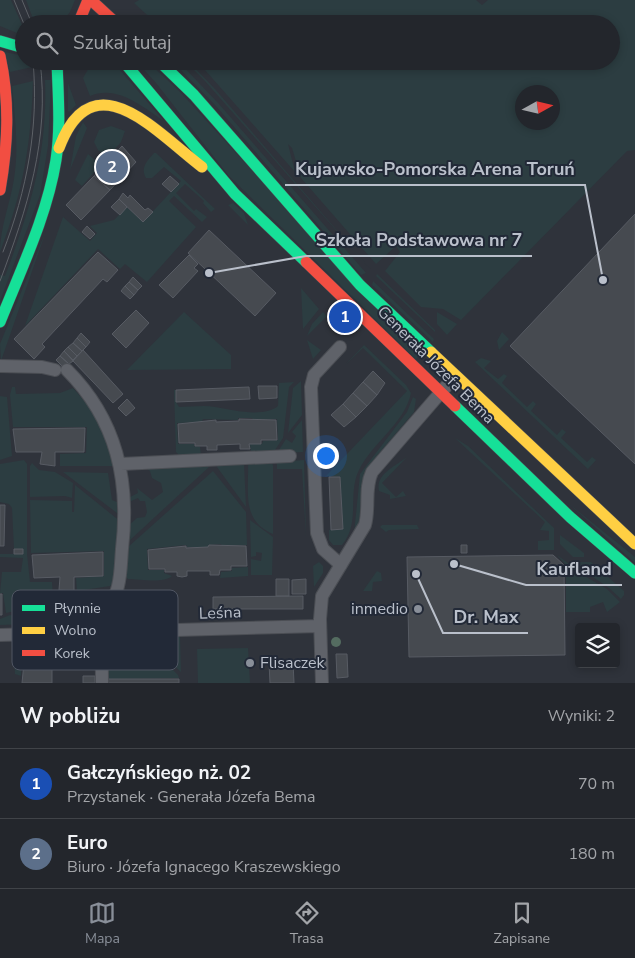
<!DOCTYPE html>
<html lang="pl">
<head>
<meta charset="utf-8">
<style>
	body { margin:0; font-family:"Nunito Sans",sans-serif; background:#2b2e34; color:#f1f3f6 }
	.controls { position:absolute; right:15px; bottom:15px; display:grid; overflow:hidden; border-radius:5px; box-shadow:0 2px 8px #0003 }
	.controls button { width:45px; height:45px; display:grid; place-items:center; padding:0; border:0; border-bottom:1px solid #404348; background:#23262c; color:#f1f3f6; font:25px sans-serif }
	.compass { position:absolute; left:515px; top:85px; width:45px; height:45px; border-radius:50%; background:#23262c; box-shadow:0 2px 8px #0003; rotate:82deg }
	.you { position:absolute; left:325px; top:455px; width:18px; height:18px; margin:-12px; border:4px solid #fff; border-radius:50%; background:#1a73e8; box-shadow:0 0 0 8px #1a73e833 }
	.badge { display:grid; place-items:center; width:32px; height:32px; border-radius:50%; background:#898f99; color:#fff; font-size:16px; font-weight:700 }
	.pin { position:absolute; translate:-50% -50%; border:2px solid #fff; box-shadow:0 1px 5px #0006 }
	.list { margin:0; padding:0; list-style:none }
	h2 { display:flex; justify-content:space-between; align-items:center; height:65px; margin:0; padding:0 20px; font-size:21px }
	h2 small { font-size:16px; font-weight:400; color:#a3a5a9 }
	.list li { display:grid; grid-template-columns:32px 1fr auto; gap:15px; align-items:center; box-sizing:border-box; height:70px; padding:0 20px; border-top:1px solid #404348 }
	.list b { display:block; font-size:19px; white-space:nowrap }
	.list p { margin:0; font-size:16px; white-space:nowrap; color:#a3a5a9 }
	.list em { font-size:16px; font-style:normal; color:#a3a5a9 }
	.icon { flex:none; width:28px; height:28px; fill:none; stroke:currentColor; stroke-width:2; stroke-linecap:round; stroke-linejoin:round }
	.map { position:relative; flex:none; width:635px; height:683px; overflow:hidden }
	.search { position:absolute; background:#23262c; box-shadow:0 2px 8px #0003; left:15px; right:15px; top:15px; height:55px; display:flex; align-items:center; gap:12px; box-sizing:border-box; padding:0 18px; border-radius:28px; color:#a3a5a9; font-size:19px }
	.sheet { height:205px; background:#23262c }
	nav { display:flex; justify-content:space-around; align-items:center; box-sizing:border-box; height:70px; border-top:1px solid #404348; background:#23262c; font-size:14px; color:#a3a5a9 }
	nav a { display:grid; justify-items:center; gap:2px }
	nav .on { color:#898f99 }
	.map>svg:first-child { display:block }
</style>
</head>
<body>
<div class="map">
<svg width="635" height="683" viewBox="0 0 635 683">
	<rect width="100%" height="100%" fill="#2f333b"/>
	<path fill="#2c3d41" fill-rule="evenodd" d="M 0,0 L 11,0 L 23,27 L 24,36 L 0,26 Z
		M 26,0 L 75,0 L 70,12 L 60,24 L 35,24 Z
		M 139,0 L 476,0 L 482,5 L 488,0 L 635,0 L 635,150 L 627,151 L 461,320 L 443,309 L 421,307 L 385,271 L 400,252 L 396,246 L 376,264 L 301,178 L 292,148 L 288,144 L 295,172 L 197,61 L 611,61 L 611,24 L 157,24 L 134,3 ZM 552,92 L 552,122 L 522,122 L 522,92 Z
		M 5,52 L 24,56 L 24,61 L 32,61 L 32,67 L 10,72 Z
		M 93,61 L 112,61 L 164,121 C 143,107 117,84 90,96 L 83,78 Z
		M 136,61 L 147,61 L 180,92 L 421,354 L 416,359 L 229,176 L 156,83 Z
		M 172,61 L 178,61 L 219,104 L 366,273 L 361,275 L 216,106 Z
		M 185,61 L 190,63 L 215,89 L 371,270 L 205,81 Z
		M 45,80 L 51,80 L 48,146 L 40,195 L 0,301 L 0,275 L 5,276 C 30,210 48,152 45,80 Z
		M 33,81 C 31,145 23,192 0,252 C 0,227 10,204 14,179 C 19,148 15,117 12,86 Z
		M 68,83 L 76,105 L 69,112 L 68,111 Z
		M 83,122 L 87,128 L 70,170 L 76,136 Z
		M 111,126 L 125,131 L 121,142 L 108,157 L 98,150 L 94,142 L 99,130 Z
		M 154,153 L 156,153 L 215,209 L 211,212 L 203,203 L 204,201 L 185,184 L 176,193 L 194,211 L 196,209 L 207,217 L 202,222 L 174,196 L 169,201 L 196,227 L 147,282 L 125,264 L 120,269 L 98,249 L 25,326 L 63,217 L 90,241 L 97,233 L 90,226 L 114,220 L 127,207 L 143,222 L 181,181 L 164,167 L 152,178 L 146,178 C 140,168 147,161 154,153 Z
		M 88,154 L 97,162 L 94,166 L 97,169 L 82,186 L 75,180 Z
		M 233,203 L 244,213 L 248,225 L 228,205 Z
		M 46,231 L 1,361 L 0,344 Z
		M 377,274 L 435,330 L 435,332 L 376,276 Z
		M 373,281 L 434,339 L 433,342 L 372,285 Z
		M 301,288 L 319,309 L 303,329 Z
		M 184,312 L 231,355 L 231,369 L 127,370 Z
		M 323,312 L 327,316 L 307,336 L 312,324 Z
		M 437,312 L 457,324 L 447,335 L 437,324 Z
		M 502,332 L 509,339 L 499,350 L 497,341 Z
		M 307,340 L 321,350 L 313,359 Z
		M 364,345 L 406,385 L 411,393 C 405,423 372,443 359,470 C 347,494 361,522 342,545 L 333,545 L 329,540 L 329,530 L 343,529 L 340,477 L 326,476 L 407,391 L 363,348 L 345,365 Z
		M 481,358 L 491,361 L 484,368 L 498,379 L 504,374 L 507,376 L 502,383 L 527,407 L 533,401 L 536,404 L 531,411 L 557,435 L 562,429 L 566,432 L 561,438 L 587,462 L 592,457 L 596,460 L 588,469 L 475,362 Z
		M 301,381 L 302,415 L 288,433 L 293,388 Z
		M 294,382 L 289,387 L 283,438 L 273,453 L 251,453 L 250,444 L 262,444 L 263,441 L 278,440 L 277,419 L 253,420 L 252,418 L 238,418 L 238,420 L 203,419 L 202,422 L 177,423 L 178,444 L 194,444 L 194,446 L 200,447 L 201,455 L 180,456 L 176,452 L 174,390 L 176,390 L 176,402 L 179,407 C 191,407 204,405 215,407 C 233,410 263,418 278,406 L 279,383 Z
		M 12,387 L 15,387 L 16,394 L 60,393 L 73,388 C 95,412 110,434 114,466 L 60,466 L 60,454 L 86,453 L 87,427 L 13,427 L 10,395 Z
		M 0,396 L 7,397 L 12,456 L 0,460 Z
		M 413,397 L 416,399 L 414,412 L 366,469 C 358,490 365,513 354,534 L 360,474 L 407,412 Z
		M 302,420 L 303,452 L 277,453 L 286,439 L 292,443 L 296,436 L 292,432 Z
		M 455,438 L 468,446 L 554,528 L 554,550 L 538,550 L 538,541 L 549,540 L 549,531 L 540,530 L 545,522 Z
		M 407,457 L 382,483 L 396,497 L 403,491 L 406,496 L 390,499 L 390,495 L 379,491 C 375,474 396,466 407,457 Z
		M 24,460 L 27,464 L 27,554 L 30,582 L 52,582 L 54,617 L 30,621 L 28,624 L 0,625 L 0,619 L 10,615 L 21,618 L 24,614 L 23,601 L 19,595 L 15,595 L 15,611 L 6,613 L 3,593 L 0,593 L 2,572 L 21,572 L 23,558 L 0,557 L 0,554 L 23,554 L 23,549 L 14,549 L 12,508 L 9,504 L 0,502 L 0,464 Z
		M 304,460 L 306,537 L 302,469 L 277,469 L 277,462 Z
		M 272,462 L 273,466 L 273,534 C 241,520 249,493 248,463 Z
		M 32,463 L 39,470 L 55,472 L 73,483 L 72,498 L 65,496 L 30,497 L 30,466 Z
		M 244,463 L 246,507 L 217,467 L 218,465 Z
		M 209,465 L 209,467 L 129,541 L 128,526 L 137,518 L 145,517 L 147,512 L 145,501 L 140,501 L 138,498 L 129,502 L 128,498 L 138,493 L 137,488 L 152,500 L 163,492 L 161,483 L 152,478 L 150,471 L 147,469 Z
		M 213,471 L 246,512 L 247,545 L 222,546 L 221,544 L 208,545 L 208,547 L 187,547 L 186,545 L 147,549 L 148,570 L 164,570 L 164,573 L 172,576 C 163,584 140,579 128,579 L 126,577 L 127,548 Z
		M 63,472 L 108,473 L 112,500 L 122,504 L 122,510 L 117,513 Z
		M 75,485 L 121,522 L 113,584 L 110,586 L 77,591 L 76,578 L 104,576 L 104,551 L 31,553 L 30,500 L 72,501 L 72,512 L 74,512 Z
		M 568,503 L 635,557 L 635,563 Z
		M 250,520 L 273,537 L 272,575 L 251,575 L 251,559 L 261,561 L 262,553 L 256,552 L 256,556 L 251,557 Z
		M 382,525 L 417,525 L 419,529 L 389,530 L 386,532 L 380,527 Z
		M 560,535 L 584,553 L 584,557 L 573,557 L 560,544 Z
		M 557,555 L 588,578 L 607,589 L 620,602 L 607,612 L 603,602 L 590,607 L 590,612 L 566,612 L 566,565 Z
		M 319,562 L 323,566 L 323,573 L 314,587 L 313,566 Z
		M 571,562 L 591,562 L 624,591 L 624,595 L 621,599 L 609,588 Z
		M 248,567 L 248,576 L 220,578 L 221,572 L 232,571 L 232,568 Z
		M 377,571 L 381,573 L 382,581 L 373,582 L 372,591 L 363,591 Z
		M 180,636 L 181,672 L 143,637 Z
		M 140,637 L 178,675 L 179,678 L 106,679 L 107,638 Z
		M 13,643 L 32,643 L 32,646 L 24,646 L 24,651 L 22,651 L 21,676 L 15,674 Z
		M 248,648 L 250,683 L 198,683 L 197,649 Z"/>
	<path fill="#464a50" stroke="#575b63" d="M 122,146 L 136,162 L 110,190 L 94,176 Z
		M 94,176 L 110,190 L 81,220 L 66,205 Z
		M 170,176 L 179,184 L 171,192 L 162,184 Z
		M 123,193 L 128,198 L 130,195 L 145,210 L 148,208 L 153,212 L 143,222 L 119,199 Z
		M 119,199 L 127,207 L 120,215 L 111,207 Z
		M 635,214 L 635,464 L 510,346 Z
		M 87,226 L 95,234 L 90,239 L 82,232 Z
		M 209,230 L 276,293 L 255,316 L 188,253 Z
		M 98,252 L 118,270 L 107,282 L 103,279 L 42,344 L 45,347 L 34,359 L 14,339 Z
		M 189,255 L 198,264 L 194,268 L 198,271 L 173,298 L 159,285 Z
		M 133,277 L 142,286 L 138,290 L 129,282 Z
		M 129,282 L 138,290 L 134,295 L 125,286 Z
		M 125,286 L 134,295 L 130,299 L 121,291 Z
		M 136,310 L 149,323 L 126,348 L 112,334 Z
		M 81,333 L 90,342 L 86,347 L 77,338 Z
		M 77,338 L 86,347 L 82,351 L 73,343 Z
		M 73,343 L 82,351 L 77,356 L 68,347 Z
		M 68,347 L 77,356 L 73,360 L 64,351 Z
		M 83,350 L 123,394 L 113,403 L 73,361 Z
		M 64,351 L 73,361 L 69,364 L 60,356 Z
		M 60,356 L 69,364 L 65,369 L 56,360 Z
		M 373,371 L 385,383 L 377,395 L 363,382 Z
		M 363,382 L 377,395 L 367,406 L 353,393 Z
		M 258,386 L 277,386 L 277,398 L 259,399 Z
		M 249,387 L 250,399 L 176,402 L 176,390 Z
		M 353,393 L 367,406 L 356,417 L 343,404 Z
		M 127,399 L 135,408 L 126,416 L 118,408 Z
		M 343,404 L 356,417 L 344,427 L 331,415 Z
		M 239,419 L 276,420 L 277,440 L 261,440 L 261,444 L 249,444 L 250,449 L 240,449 L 240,444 L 217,445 L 217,450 L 207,450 L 207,446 L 195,446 L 195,443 L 179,443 L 178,424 L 216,420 L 216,422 L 239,421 Z
		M 85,428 L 84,452 L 55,452 L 55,466 L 40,464 L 42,452 L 16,452 L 13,429 Z
		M 329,477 L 340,477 L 343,529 L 331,530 Z
		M 0,505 L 5,505 L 4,546 L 0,546 Z
		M 209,545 L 246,546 L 247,566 L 231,566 L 231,570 L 220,570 L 219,575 L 210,575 L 210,571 L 187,571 L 187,576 L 182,577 L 177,576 L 177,572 L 165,572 L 165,569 L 149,569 L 148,550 L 186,546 L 186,548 L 208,547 Z
		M 461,545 L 467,545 L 467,553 L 461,553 Z
		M 14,549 L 23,549 L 23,554 L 14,554 Z
		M 103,552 L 103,576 L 74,577 L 74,591 L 59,590 L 60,577 L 34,578 L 32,555 Z
		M 553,555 L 564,565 L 565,655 L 409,657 L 407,557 Z
		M 276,579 L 289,579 L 289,596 L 276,596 Z
		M 306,579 L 306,594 L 292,594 L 292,580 Z
		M 0,594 L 2,594 L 2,615 L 0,615 Z
		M 303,596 L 303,609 L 213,609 L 213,597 Z
		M 25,653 L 52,654 L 52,683 L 22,683 Z
		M 336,654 L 347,654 L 348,677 L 337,678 Z
		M 293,662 L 294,683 L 270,683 L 269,663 Z
		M 83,676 L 95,676 L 95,683 L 83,683 Z
		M 107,679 L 179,679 L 179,683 L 107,683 Z"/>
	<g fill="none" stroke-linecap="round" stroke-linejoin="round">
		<g stroke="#4b4e54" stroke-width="14">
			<path id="street" d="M 340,347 L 314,375 L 311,387 L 317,533 L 323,549 L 341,565
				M 0,366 L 42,367 L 55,370
				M 67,370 C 117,420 130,481 122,549 C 121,561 121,575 118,586 C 114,602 105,618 103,634 C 101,650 102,667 102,683
				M 121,464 L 290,456
				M 0,635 L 320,626
				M 322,683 L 320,619 L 322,596 L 365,525 C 370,507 364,489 372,472 L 455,376"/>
		</g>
		<g stroke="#4b4e54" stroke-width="12">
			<path id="fast" d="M 0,41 L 24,48
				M 123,61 L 235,194 L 306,262
				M 159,61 L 194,95 L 360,285 L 431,352
				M 0,322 C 21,269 47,216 56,160 C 61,127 58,94 57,61
				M 455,406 L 570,517 L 635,573"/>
		</g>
		<g stroke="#4b4e54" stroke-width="12">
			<path id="slow" d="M 59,148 C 93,58 156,132 202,167
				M 431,352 L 635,544"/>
		</g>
		<g stroke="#4b4e54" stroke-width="12">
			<path id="jam" d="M 91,0 L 117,24
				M 78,24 L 88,0
				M 0,56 C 10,102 8,144 0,190
				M 306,262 L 455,406"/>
		</g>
		<use href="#street" stroke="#5f6269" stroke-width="12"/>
		<use href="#fast" stroke="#16e098" stroke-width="11"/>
		<use href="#slow" stroke="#ffcf43" stroke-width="11"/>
		<use href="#jam" stroke="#f24e42" stroke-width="11"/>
		<path stroke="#5d6167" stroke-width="1" d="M 14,0 L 24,24
			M 22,0 L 32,24
			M 3,252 C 27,190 39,127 33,61
			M 0,281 C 27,209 50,139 40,61"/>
	</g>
	<circle fill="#546c60" cx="336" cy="642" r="5"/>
	<g fill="#898f99" stroke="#222937" stroke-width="2">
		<circle cx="418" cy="609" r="5"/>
		<circle cx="250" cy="663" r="5"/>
	</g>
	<g text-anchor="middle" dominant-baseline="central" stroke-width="4" stroke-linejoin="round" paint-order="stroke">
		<g font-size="16" fill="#bac0cb" stroke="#222937">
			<text transform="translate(436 365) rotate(45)">Generała Józefa Bema</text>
			<text transform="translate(220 613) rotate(-2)">Leśna</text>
		</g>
		<g font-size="16" fill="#bac0cb" stroke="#222937" text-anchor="end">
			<text x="408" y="609">inmedio</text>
			<text x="260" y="663" text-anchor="start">Flisaczek</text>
		</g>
	</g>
	<rect x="12" y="590" width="166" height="80" rx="8" fill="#222937" stroke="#505663" stroke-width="1"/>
	<rect x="22" y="605" width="23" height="6" fill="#16e098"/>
	<rect x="22" y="627" width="23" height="7" fill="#ffcf43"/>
	<rect x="22" y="650" width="23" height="6" fill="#f24e42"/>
	<g font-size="14" fill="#bac0cb">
		<text x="54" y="613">Płynnie</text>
		<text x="54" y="635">Wolno</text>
		<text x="54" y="658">Korek</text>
	</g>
	<path fill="none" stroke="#bac0cb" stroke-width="2" d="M603 280L585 185H285M209 273L306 256H532M454 564L526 585H622M416 574L443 633H528"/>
	<g fill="#bac0cb" stroke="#222937" stroke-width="2">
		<circle cx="603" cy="280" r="5"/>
		<circle cx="209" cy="273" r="5"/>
		<circle cx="454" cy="564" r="5"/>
		<circle cx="416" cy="574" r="5"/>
	</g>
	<g font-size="18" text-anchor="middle" font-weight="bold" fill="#bac0cb" stroke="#222937" stroke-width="4" stroke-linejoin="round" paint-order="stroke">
		<text x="435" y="175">Kujawsko-Pomorska Arena Toruń</text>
		<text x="419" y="246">Szkoła Podstawowa nr 7</text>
		<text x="574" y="575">Kaufland</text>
		<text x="486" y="623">Dr. Max</text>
	</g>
</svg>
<div class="controls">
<button><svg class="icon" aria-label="layers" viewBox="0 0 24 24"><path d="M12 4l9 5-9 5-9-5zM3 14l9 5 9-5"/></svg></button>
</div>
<svg class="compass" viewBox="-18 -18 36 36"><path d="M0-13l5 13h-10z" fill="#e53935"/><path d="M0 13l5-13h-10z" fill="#a3a5a9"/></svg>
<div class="you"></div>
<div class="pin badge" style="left:345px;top:317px;background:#1a4fb4">1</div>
<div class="pin badge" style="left:112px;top:167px;background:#5c6f8a">2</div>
<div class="search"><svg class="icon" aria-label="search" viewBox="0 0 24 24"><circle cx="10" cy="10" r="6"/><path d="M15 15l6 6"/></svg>Szukaj tutaj</div>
</div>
<section class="sheet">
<h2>W pobliżu<small>Wyniki: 2</small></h2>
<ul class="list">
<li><span class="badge" style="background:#1a4fb4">1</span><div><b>Gałczyńskiego nż. 02</b><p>Przystanek · Generała Józefa Bema</p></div><em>70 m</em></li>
<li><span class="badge" style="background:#5c6f8a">2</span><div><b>Euro</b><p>Biuro · Józefa Ignacego Kraszewskiego</p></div><em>180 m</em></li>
</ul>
</section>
<nav>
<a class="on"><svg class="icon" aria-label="map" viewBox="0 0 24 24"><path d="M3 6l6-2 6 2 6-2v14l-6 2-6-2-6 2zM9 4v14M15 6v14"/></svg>Mapa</a>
<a><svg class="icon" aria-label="directions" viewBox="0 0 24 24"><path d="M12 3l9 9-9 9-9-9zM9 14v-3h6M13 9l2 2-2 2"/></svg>Trasa</a>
<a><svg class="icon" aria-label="saved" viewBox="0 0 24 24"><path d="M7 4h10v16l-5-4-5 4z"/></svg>Zapisane</a>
</nav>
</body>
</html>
